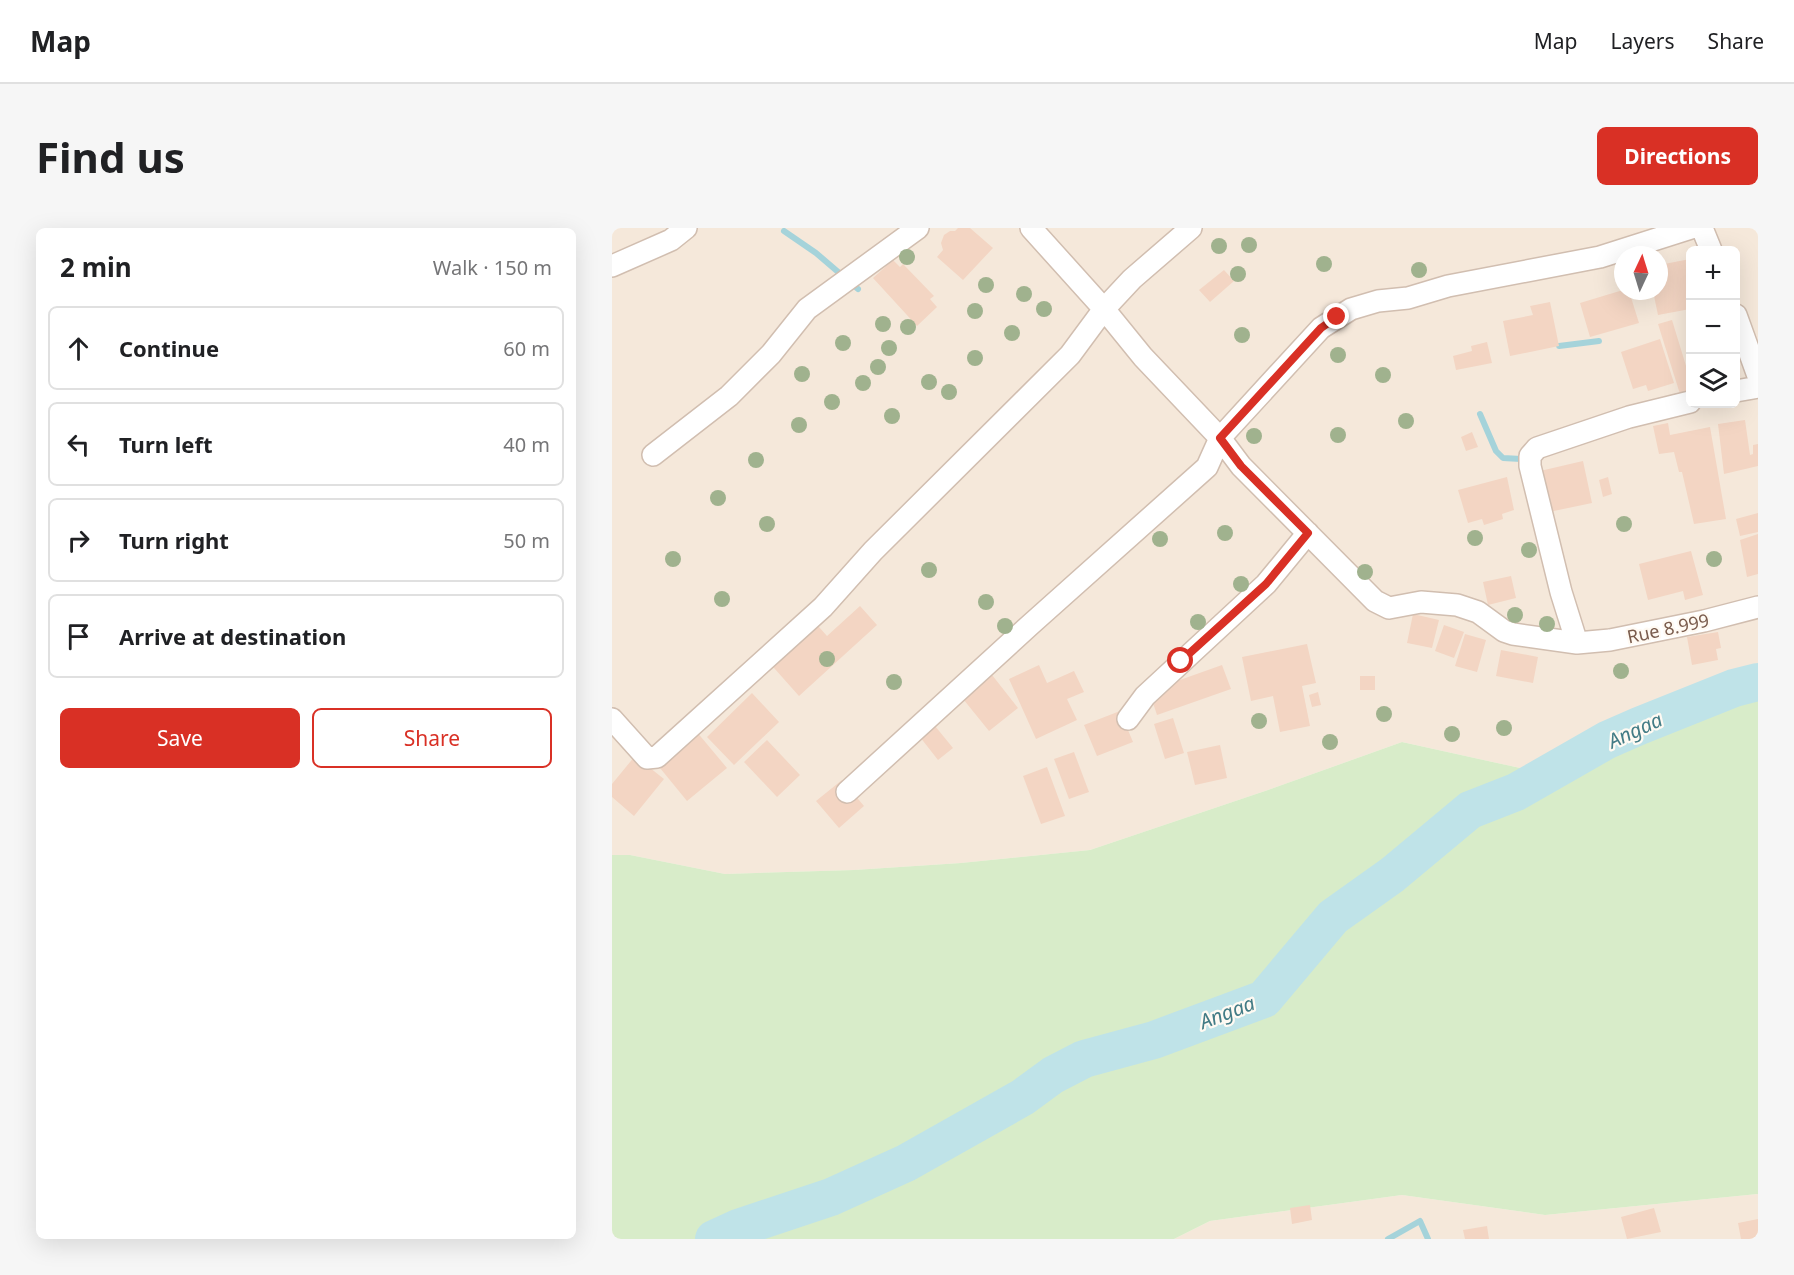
<!DOCTYPE html>
<html lang="en">
<head>
<meta charset="utf-8">
<style>
	body { margin:0; font-family:"Noto Sans",sans-serif; background:#f6f6f6; color:#202124 }
	.controls { position:absolute; right:18px; top:18px; display:grid; overflow:hidden; border-radius:9px; box-shadow:0 6px 24px #0002 }
	.controls button { width:54px; height:54px; display:grid; place-items:center; padding:0; border:0; border-bottom:2px solid #e0e0e0; background:#fff; color:#202124; font:30px sans-serif }
	.compass { position:absolute; left:1002px; top:18px; width:54px; height:54px; border-radius:50%; background:#fff; box-shadow:0 6px 24px #0002; rotate:4deg }
	.stop { position:absolute; width:18px; height:18px; margin:-14px; border:4px solid #d93025; border-radius:50%; background:#fff }
	.stop.end { background:#d93025; border-color:#fff; box-shadow:0 2px 6px #0008 }
	.list { margin:0; padding:0; list-style:none }
	h2 { display:flex; justify-content:space-between; align-items:center; height:78px; margin:0; padding:0 24px; font-size:26px }
	h2 small { font-size:20px; font-weight:400; color:#757577 }
	.list li { display:grid; grid-template-columns:39px 1fr auto; gap:18px; align-items:center; box-sizing:border-box; height:84px; margin:0 12px 12px; padding:0 12px; border:2px solid #e0e0e0; border-radius:9px }
	.list b { display:block; font-size:22px; white-space:nowrap }
	.list em { font-size:20px; font-style:normal; color:#757577 }
	.actions { display:flex; gap:12px; padding:18px 24px }
	.actions a { flex:1; padding:14px 0; border:2px solid #d93025; border-radius:9px; text-align:center; font-size:21px; color:#d93025 }
	.actions .main { background:#d93025; color:#fff }
	.icon { flex:none; width:33px; height:33px; fill:none; stroke:currentColor; stroke-width:2; stroke-linecap:round; stroke-linejoin:round }
	.map { position:relative; flex:none; width:1146px; height:1011px; overflow:hidden; border-radius:9px }
	header { display:flex; align-items:center; gap:36px; box-sizing:border-box; height:84px; padding:0 30px; background:#fff; border-bottom:2px solid #e0e0e0 }
	header strong { font-size:28px }
	nav { display:flex; gap:33px; margin-inline-start:auto; font-size:21px }
	.intro { display:flex; align-items:center; justify-content:space-between; box-sizing:border-box; height:144px; padding:0 36px }
	h1 { margin:0; font-size:42px }
	.button { padding:15px 27px; border-radius:9px; background:#d93025; color:#fff; font-size:21px; font-weight:700 }
	main { display:flex; gap:36px; padding:0 36px }
	aside { flex:1; background:#fff; border-radius:9px; box-shadow:0 6px 24px #0002 }
	.map>svg:first-child { display:block }
</style>
</head>
<body>
<header>
<strong>Map</strong>
<nav><a>Map</a><a>Layers</a><a>Share</a></nav>
</header>
<div class="intro"><h1>Find us</h1><a class="button">Directions</a></div>
<main>
<aside>
<h2>2 min<small>Walk · 150 m</small></h2>
<ul class="list">
<li><svg class="icon" aria-label="ahead" viewBox="0 0 24 24"><path d="M12 20V5M6 11l6-6 6 6"/></svg><div><b>Continue</b></div><em>60 m</em></li>
<li><svg class="icon" aria-label="left" viewBox="0 0 24 24"><path d="M17 20v-9H6M10 6l-5 5 5 5"/></svg><div><b>Turn left</b></div><em>40 m</em></li>
<li><svg class="icon" aria-label="right" viewBox="0 0 24 24"><path d="M7 20v-9h11M14 6l5 5-5 5"/></svg><div><b>Turn right</b></div><em>50 m</em></li>
<li><svg class="icon" aria-label="arrive" viewBox="0 0 24 24"><path d="M6 21V4h12l-3 4 3 4H6"/></svg><div><b>Arrive at destination</b></div></li>
</ul>
<div class="actions"><a class="main">Save</a><a>Share</a></div>
</aside>
<div class="map">
<svg width="1146" height="1011" viewBox="0 0 1146 1011">
	<rect width="100%" height="100%" fill="#fdf6ec"/>
	<path fill="#f5e8da" fill-rule="evenodd" d="M 0,0 L 1146,0 L 1146,454 L 1122,461 L 1027,498 L 995,512 L 935,546 L 790,514 L 656,562 L 478,622 L 349,635 L 242,642 L 113,646 L 18,627 L 0,627 ZM 1078,22 L 1124,22 L 1124,176 L 1078,176 ZM 1011,27 L 1047,27 L 1047,63 L 1011,63 Z
		M 1146,966 L 1146,1011 L 562,1011 L 598,993 L 790,967 L 933,987 Z"/>
	<path fill="#d8ecc9" d="M 1146,454 L 1146,966 L 933,987 L 790,967 L 598,993 L 562,1011 L 0,1011 L 0,627 L 18,627 L 113,646 L 242,642 L 349,635 L 478,622 L 656,562 L 790,514 L 935,546 L 995,512 L 1027,498 L 1122,461 Z"/>
	<g fill="none" stroke-linecap="round" stroke-linejoin="round">
		<path stroke="#a5d3da" stroke-width="6" d="M 172,3 L 204,25 L 246,61
			M 947,118 L 987,113
			M 868,186 L 884,223 L 891,230 L 909,231
			M 776,1011 L 808,993 L 816,1011"/>
		<path stroke="#bfe3e8" stroke-width="38" d="M 102,1011 L 126,1000 L 219,969 L 294,935 L 411,869 L 441,847 L 472,831 L 542,812 L 652,771 L 721,689 L 780,647 L 858,582 L 904,564 L 995,512 L 1027,498 L 1122,460 L 1146,454"/>
	</g>
	<path fill="#f3d5c3" d="M 346,0 L 358,0 L 381,20 L 351,52 L 325,29 L 331,22 L 329,15 L 332,7 L 338,3 L 343,3 Z
		M 1078,31 L 1078,81 L 1046,87 L 1041,63 L 1047,63 L 1047,37 Z
		M 281,32 L 288,39 L 291,36 L 322,68 L 318,71 L 325,79 L 305,98 L 261,50 Z
		M 612,42 L 622,53 L 598,74 L 587,62 Z
		M 1011,62 L 1017,63 L 1027,95 L 978,109 L 968,75 Z
		M 938,74 L 947,118 L 898,128 L 891,93 L 921,87 L 918,78 Z
		M 1060,92 L 1078,151 L 1078,163 L 1068,166 L 1046,96 Z
		M 1048,111 L 1062,155 L 1036,163 L 1034,157 L 1021,161 L 1009,124 Z
		M 875,114 L 880,135 L 844,142 L 841,128 L 860,123 L 859,118 Z
		M 1133,192 L 1138,227 L 1141,226 L 1141,217 L 1146,216 L 1146,238 L 1112,246 L 1106,196 Z
		M 1056,195 L 1058,207 L 1098,199 L 1114,291 L 1082,296 L 1070,244 L 1067,244 L 1062,224 L 1047,226 L 1041,198 Z
		M 860,204 L 866,219 L 854,223 L 849,209 Z
		M 971,233 L 980,275 L 937,284 L 928,243 Z
		M 895,249 L 902,282 L 890,286 L 891,291 L 872,297 L 870,291 L 856,295 L 846,262 Z
		M 996,249 L 1000,266 L 991,269 L 987,252 Z
		M 1146,285 L 1146,304 L 1128,308 L 1124,291 Z
		M 1146,306 L 1146,346 L 1135,349 L 1128,312 Z
		M 1079,323 L 1091,367 L 1073,372 L 1071,363 L 1036,372 L 1027,336 Z
		M 899,348 L 904,370 L 876,377 L 871,354 Z
		M 248,378 L 265,397 L 187,468 L 154,431 L 199,390 L 215,408 Z
		M 801,386 L 827,392 L 820,420 L 795,415 Z
		M 832,397 L 852,404 L 842,430 L 823,423 Z
		M 1106,404 L 1109,420 L 1104,421 L 1106,432 L 1080,437 L 1075,409 Z
		M 853,406 L 874,412 L 865,444 L 843,438 Z
		M 695,416 L 704,455 L 690,458 L 698,498 L 668,504 L 661,468 L 639,473 L 630,429 Z
		M 889,422 L 926,429 L 921,455 L 884,448 Z
		M 427,437 L 435,455 L 462,443 L 472,464 L 455,471 L 465,492 L 424,511 L 397,451 Z
		M 610,437 L 619,461 L 545,487 L 537,463 Z
		M 373,438 L 406,480 L 377,503 L 343,461 Z
		M 748,448 L 763,448 L 763,462 L 748,462 Z
		M 706,464 L 709,477 L 700,479 L 697,467 Z
		M 140,465 L 167,494 L 122,537 L 95,509 Z
		M 508,483 L 521,514 L 485,528 L 472,497 Z
		M 561,490 L 572,525 L 553,531 L 542,496 Z
		M 79,497 L 115,540 L 75,573 L 39,529 Z
		M 323,498 L 341,520 L 326,532 L 308,509 Z
		M 155,512 L 188,547 L 165,569 L 132,534 Z
		M 608,517 L 615,550 L 583,557 L 575,524 Z
		M 462,524 L 477,564 L 457,571 L 442,531 Z
		M 23,528 L 52,551 L 22,588 L 0,569 L 0,556 Z
		M 435,539 L 453,588 L 429,596 L 411,548 Z
		M 230,552 L 252,578 L 227,600 L 204,573 Z
		M 698,977 L 700,992 L 680,996 L 678,980 Z
		M 1042,980 L 1049,1004 L 1015,1011 L 1009,989 Z
		M 1146,991 L 1146,1011 L 1129,1011 L 1126,995 Z
		M 875,998 L 877,1011 L 853,1011 L 851,1002 Z"/>
	<g fill="none" stroke-linecap="round" stroke-linejoin="round">
		<g stroke="#d1beb0" stroke-width="24">
			<path id="minor" d="M 419,0 L 492,81 L 531,129 L 608,210 L 629,238 L 763,373 L 777,380 L 809,374 L 845,377 L 866,384 L 892,403 L 901,406 L 965,415 L 998,412 L 1092,393 L 1146,379
				M 1090,0 L 1099,22
				M 0,38 L 59,12 L 74,0
				M 1124,87 L 1146,148
				M 1124,163 L 1146,159
				M 41,227 L 117,168 L 159,126 L 195,81 L 306,0
				M 965,415 L 949,364 L 918,238 L 918,228 L 925,220 L 1017,189 L 1078,174
				M 0,491 L 35,530 L 45,529 L 211,379 L 261,323 L 458,127 L 492,81 L 520,51 L 579,0
				M 516,491 L 533,468 L 654,356 L 696,305
				M 235,564 L 418,397 L 595,239 L 608,210 L 709,100 L 739,81 L 766,73 L 796,70 L 836,58 L 988,29 L 1079,0"/>
		</g>
		<use href="#minor" stroke="#fff" stroke-width="21"/>
	</g>
	<g fill="#a0b28e">
		<circle cx="637" cy="17" r="8"/>
		<circle cx="607" cy="18" r="8"/>
		<circle cx="295" cy="29" r="8"/>
		<circle cx="712" cy="36" r="8"/>
		<circle cx="807" cy="42" r="8"/>
		<circle cx="626" cy="46" r="8"/>
		<circle cx="374" cy="57" r="8"/>
		<circle cx="412" cy="66" r="8"/>
		<circle cx="432" cy="81" r="8"/>
		<circle cx="363" cy="83" r="8"/>
		<circle cx="271" cy="96" r="8"/>
		<circle cx="296" cy="99" r="8"/>
		<circle cx="400" cy="105" r="8"/>
		<circle cx="630" cy="107" r="8"/>
		<circle cx="231" cy="115" r="8"/>
		<circle cx="277" cy="120" r="8"/>
		<circle cx="726" cy="127" r="8"/>
		<circle cx="363" cy="130" r="8"/>
		<circle cx="266" cy="139" r="8"/>
		<circle cx="190" cy="146" r="8"/>
		<circle cx="771" cy="147" r="8"/>
		<circle cx="317" cy="154" r="8"/>
		<circle cx="251" cy="155" r="8"/>
		<circle cx="337" cy="164" r="8"/>
		<circle cx="220" cy="174" r="8"/>
		<circle cx="280" cy="188" r="8"/>
		<circle cx="794" cy="193" r="8"/>
		<circle cx="187" cy="197" r="8"/>
		<circle cx="726" cy="207" r="8"/>
		<circle cx="642" cy="208" r="8"/>
		<circle cx="144" cy="232" r="8"/>
		<circle cx="106" cy="270" r="8"/>
		<circle cx="155" cy="296" r="8"/>
		<circle cx="1012" cy="296" r="8"/>
		<circle cx="613" cy="305" r="8"/>
		<circle cx="863" cy="310" r="8"/>
		<circle cx="548" cy="311" r="8"/>
		<circle cx="917" cy="322" r="8"/>
		<circle cx="61" cy="331" r="8"/>
		<circle cx="1102" cy="331" r="8"/>
		<circle cx="317" cy="342" r="8"/>
		<circle cx="753" cy="344" r="8"/>
		<circle cx="629" cy="356" r="8"/>
		<circle cx="110" cy="371" r="8"/>
		<circle cx="374" cy="374" r="8"/>
		<circle cx="903" cy="387" r="8"/>
		<circle cx="586" cy="394" r="8"/>
		<circle cx="935" cy="396" r="8"/>
		<circle cx="393" cy="398" r="8"/>
		<circle cx="215" cy="431" r="8"/>
		<circle cx="1009" cy="443" r="8"/>
		<circle cx="282" cy="454" r="8"/>
		<circle cx="772" cy="486" r="8"/>
		<circle cx="647" cy="493" r="8"/>
		<circle cx="892" cy="500" r="8"/>
		<circle cx="840" cy="506" r="8"/>
		<circle cx="718" cy="514" r="8"/>
	</g>
	<g fill="none" stroke-linecap="round" stroke-linejoin="round">
		<path stroke="#d93025" stroke-width="8" d="M 569,433 L 654,356 L 696,305 L 629,238 L 608,210 L 709,100 L 725,89"/>
	</g>
	<g text-anchor="middle" dominant-baseline="central" stroke-width="4.5" stroke-linejoin="round" paint-order="stroke">
		<g font-size="18" fill="#7a5c4d" stroke="#fffaf3">
			<text transform="translate(1056 400) rotate(-12)">Rue 8.999</text>
		</g>
		<g font-size="20" font-style="italic" fill="#437c86" stroke="#fffaf3">
			<text transform="translate(1023 502) rotate(-25)">Angaa</text>
			<text transform="translate(615 784) rotate(-21)">Angaa</text>
		</g>
	</g>
</svg>
<div class="controls">
<button>+</button>
<button>−</button>
<button><svg class="icon" aria-label="layers" viewBox="0 0 24 24"><path d="M12 4l9 5-9 5-9-5zM3 14l9 5 9-5"/></svg></button>
</div>
<svg class="compass" viewBox="-18 -18 36 36"><path d="M0-13l5 13h-10z" fill="#e53935"/><path d="M0 13l5-13h-10z" fill="#757577"/></svg>
<div class="stop" style="left:569px;top:433px"></div>
<div class="stop end" style="left:725px;top:89px"></div>
</div>
</main>
</body>
</html>
